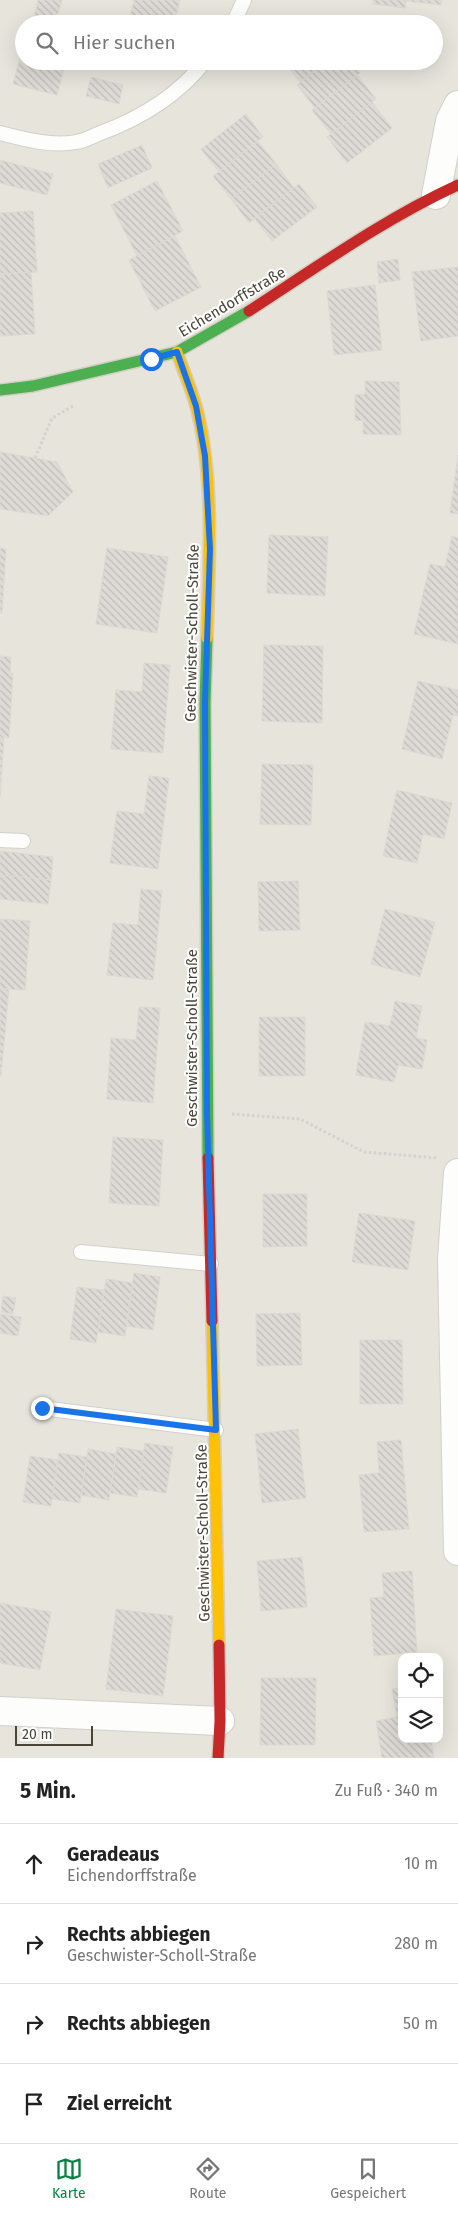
<!DOCTYPE html>
<html lang="de">
<head>
<meta charset="utf-8">
<style>
	body { margin:0; font-family:"Fira Sans",sans-serif; background:#f2f2f2; color:#222 }
	.controls { position:absolute; right:15px; bottom:15px; display:grid; overflow:hidden; border-radius:10px; box-shadow:0 5px 20px #0002 }
	.controls button { width:45px; height:45px; display:grid; place-items:center; padding:0; border:0; border-bottom:1px solid #e0e0e0; background:#fff; color:#222; font:25px sans-serif }
	.scale { position:absolute; left:15px; bottom:12px; width:78px; box-sizing:border-box; padding-left:5px; border:2px solid #4b4439; border-top:0; font-size:14px; line-height:18px; white-space:nowrap; color:#4b4439; -webkit-text-stroke:4px #fff; paint-order:stroke }
	.stop { position:absolute; width:15px; height:15px; margin:-11px; border:4px solid #1a73e8; border-radius:50%; background:#fff }
	.stop.end { background:#1a73e8; border-color:#fff; box-shadow:0 1px 5px #0008 }
	.list { margin:0; padding:0; list-style:none }
	h2 { display:flex; justify-content:space-between; align-items:center; height:65px; margin:0; padding:0 20px; font-size:21px }
	h2 small { font-size:16px; font-weight:400; color:#767676 }
	.list li { display:grid; grid-template-columns:32px 1fr auto; gap:15px; align-items:center; box-sizing:border-box; height:80px; padding:0 20px; border-top:1px solid #e0e0e0 }
	.list b { display:block; font-size:19px; white-space:nowrap }
	.list p { margin:0; font-size:16px; white-space:nowrap; color:#767676 }
	.list em { font-size:16px; font-style:normal; color:#767676 }
	.icon { flex:none; width:28px; height:28px; fill:none; stroke:currentColor; stroke-width:2; stroke-linecap:round; stroke-linejoin:round }
	.map { position:relative; flex:none; width:458px; height:1758px; overflow:hidden }
	.search { position:absolute; background:#fff; box-shadow:0 5px 20px #0002; left:15px; right:15px; top:15px; height:55px; display:flex; align-items:center; gap:12px; box-sizing:border-box; padding:0 18px; border-radius:28px; color:#767676; font-size:19px }
	.sheet { height:385px; background:#fff }
	nav { display:flex; justify-content:space-around; align-items:center; box-sizing:border-box; height:70px; border-top:1px solid #e0e0e0; background:#fff; font-size:14px; color:#767676 }
	nav a { display:grid; justify-items:center; gap:2px }
	nav .on { color:#0b8043 }
	.map>svg:first-child { display:block }
</style>
</head>
<body>
<div class="map">
<svg width="458" height="1758" viewBox="0 0 458 1758">
	<defs>
		<pattern id="building-back-hatch" width="6" height="6" patternUnits="userSpaceOnUse" patternTransform="scale(1.25)"><rect width="6" height="6" fill="#dedbd6"/><path d="M-1 5l2 2M0 0l6 6M5-1l2 2" fill="none" stroke="#c0bdb8"/></pattern>
	</defs>
	<rect width="100%" height="100%" fill="#f4f2ee"/>
	<path fill="#e7e4dc" fill-rule="evenodd" d="M 0,0 L 458,0 L 458,1758 L 0,1758 ZM 24,24 L 434,24 L 434,61 L 24,61 ZM 402,1657 L 439,1657 L 439,1739 L 402,1739 Z"/>
	<path fill="url(#building-back-hatch)" stroke="#dcd9d4" d="M 38,0 L 62,0 L 55,23 L 34,17 Z
		M 134,0 L 180,0 L 174,24 L 128,24 Z
		M 373,0 L 406,0 L 405,8 L 373,4 Z
		M 406,0 L 442,0 L 441,5 L 406,1 Z
		M 24,42 L 24,61 L 66,61 L 57,95 L 13,84 Z
		M 283,61 L 327,61 L 300,82 Z
		M 327,61 L 351,61 L 360,73 L 315,108 L 297,85 Z
		M 357,75 L 376,99 L 331,134 L 312,110 Z
		M 91,77 L 123,85 L 119,104 L 86,96 Z
		M 372,102 L 392,128 L 347,163 L 327,137 Z
		M 246,114 L 263,137 L 219,172 L 201,149 Z
		M 258,141 L 276,164 L 231,199 L 213,176 Z
		M 142,145 L 152,168 L 108,188 L 98,164 Z
		M 0,160 L 53,174 L 47,195 L 0,183 Z
		M 276,164 L 294,188 L 249,223 L 231,199 Z
		M 157,181 L 183,231 L 137,256 L 111,205 Z
		M 299,184 L 317,207 L 272,241 L 254,218 Z
		M 33,211 L 37,272 L 0,274 L 0,213 Z
		M 175,236 L 201,287 L 155,311 L 129,260 Z
		M 398,259 L 400,280 L 379,283 L 377,262 Z
		M 458,267 L 458,336 L 421,341 L 412,272 Z
		M 31,272 L 35,334 L 0,336 L 0,274 Z
		M 375,285 L 382,350 L 334,355 L 327,291 Z
		M 365,381 L 399,382 L 401,435 L 363,434 L 363,421 L 355,420 L 355,395 L 365,394 Z
		M 0,452 L 57,462 L 73,492 L 48,516 L 0,509 Z
		M 458,455 L 458,514 L 450,513 Z
		M 269,535 L 328,537 L 325,596 L 267,593 Z
		M 452,536 L 458,538 L 458,644 L 414,634 L 430,564 L 445,567 Z
		M 0,548 L 6,549 L 4,581 L 0,581 Z
		M 107,548 L 168,557 L 157,633 L 96,624 Z
		M 0,581 L 4,581 L 2,613 L 0,613 Z
		M 264,645 L 323,646 L 322,723 L 262,721 Z
		M 0,656 L 11,657 L 10,673 L 13,673 L 9,738 L 0,737 Z
		M 144,663 L 170,665 L 163,753 L 111,749 L 116,690 L 142,692 Z
		M 418,681 L 458,690 L 458,716 L 453,715 L 442,759 L 402,749 Z
		M 0,737 L 4,738 L 0,797 Z
		M 262,764 L 313,765 L 311,825 L 260,824 Z
		M 149,776 L 169,778 L 158,869 L 110,863 L 117,811 L 144,814 Z
		M 397,790 L 452,803 L 444,839 L 423,834 L 417,863 L 383,856 Z
		M 0,851 L 53,857 L 51,880 L 0,875 Z
		M 0,875 L 51,880 L 48,904 L 0,899 Z
		M 298,881 L 300,930 L 259,931 L 258,882 Z
		M 141,889 L 162,891 L 153,980 L 107,975 L 113,923 L 138,925 Z
		M 385,909 L 435,922 L 420,977 L 371,964 Z
		M 0,919 L 30,921 L 25,990 L 0,989 Z
		M 0,989 L 9,989 L 1,1076 L 0,1076 Z
		M 395,1001 L 422,1006 L 416,1038 L 427,1040 L 422,1069 L 398,1065 L 394,1082 L 356,1075 L 365,1022 L 390,1026 Z
		M 139,1007 L 160,1008 L 153,1103 L 107,1099 L 111,1038 L 136,1040 Z
		M 259,1017 L 305,1017 L 305,1076 L 259,1076 Z
		M 113,1137 L 163,1140 L 159,1206 L 109,1203 Z
		M 263,1194 L 307,1194 L 307,1246 L 263,1247 Z
		M 359,1213 L 415,1221 L 408,1270 L 352,1262 Z
		M 134,1273 L 160,1277 L 153,1330 L 126,1326 Z
		M 106,1279 L 133,1283 L 125,1336 L 98,1332 Z
		M 77,1287 L 104,1290 L 96,1343 L 70,1339 Z
		M 3,1296 L 16,1298 L 13,1314 L 1,1312 Z
		M 300,1313 L 302,1365 L 257,1366 L 256,1314 Z
		M 0,1314 L 21,1317 L 18,1336 L 0,1333 Z
		M 360,1340 L 402,1340 L 403,1404 L 360,1404 Z
		M 298,1429 L 306,1498 L 262,1503 L 255,1434 Z
		M 401,1440 L 409,1529 L 364,1532 L 359,1475 L 379,1473 L 377,1442 Z
		M 145,1443 L 173,1447 L 166,1493 L 138,1489 Z
		M 117,1447 L 144,1451 L 137,1497 L 110,1493 Z
		M 88,1449 L 116,1454 L 109,1500 L 81,1495 Z
		M 59,1453 L 87,1457 L 80,1503 L 52,1499 Z
		M 30,1456 L 58,1460 L 51,1506 L 23,1502 Z
		M 302,1557 L 307,1607 L 261,1611 L 257,1561 Z
		M 412,1571 L 417,1652 L 374,1656 L 370,1598 L 384,1597 L 382,1573 Z
		M 0,1603 L 51,1612 L 40,1670 L 0,1663 Z
		M 116,1609 L 173,1616 L 163,1696 L 106,1689 Z
		M 261,1678 L 316,1678 L 315,1745 L 260,1745 Z
		M 402,1688 L 402,1739 L 431,1739 L 434,1758 L 382,1758 L 376,1721 L 397,1717 L 392,1689 Z"/>
	<g fill="none" stroke-linecap="round" stroke-linejoin="round">
		<g stroke="#d2d0cb" stroke-width="16">
			<path id="lane" d="M 233,24 L 244,0
				M 0,133 C 23,139 53,147 76,142 C 84,141 91,137 98,134 C 139,119 178,96 205,61
				M 0,840 L 23,841
				M 81,1252 L 211,1264
				M 42,1408 L 216,1430"/>
		</g>
		<g stroke="#d2d0cb" stroke-width="30">
			<path id="street" d="M 436,195 L 450,121 L 458,105
				M 458,1173 L 452,1259 L 458,1551
				M 0,1711 L 220,1721"/>
		</g>
		<g stroke="#d3cfc5" stroke-width="14">
			<path id="fast" d="M 0,390 L 33,386 L 177,352 L 249,311
				M 207,638 L 205,703 L 208,1158"/>
		</g>
		<g stroke="#d3cfc5" stroke-width="14">
			<path id="slow" d="M 177,352 C 183,370 191,388 196,406 C 215,477 209,565 207,638
				M 212,1321 L 219,1645"/>
		</g>
		<g stroke="#d3cfc5" stroke-width="14">
			<path id="jam" d="M 249,311 C 317,267 384,219 458,185
				M 208,1158 L 212,1321
				M 218,1758 L 220,1721 L 219,1645"/>
		</g>
		<path stroke="#d3d2cc" stroke-width="3" stroke-dasharray="2.5 2.5" stroke-linecap="butt" d="M 35,458 L 52,418 L 73,406
			M 232,1114 L 300,1119 L 364,1152 L 438,1158"/>
		<use href="#lane" stroke="#fdfdfc" stroke-width="14"/>
		<use href="#street" stroke="#fdfdfc" stroke-width="28"/>
		<use href="#fast" stroke="#4caf50" stroke-width="11"/>
		<use href="#slow" stroke="#ffc107" stroke-width="11"/>
		<use href="#jam" stroke="#c62828" stroke-width="11"/>
	</g>
	<g fill="none" stroke-linecap="round" stroke-linejoin="round">
		<path stroke="#1a73e8" stroke-width="6" d="M 42,1408 L 216,1430 L 207,1113 L 205,703 L 210,549 L 205,456 L 196,406 L 177,352 L 151,359"/>
	</g>
	<g text-anchor="middle" dominant-baseline="central" stroke-width="4" stroke-linejoin="round" paint-order="stroke">
		<g font-size="15" fill="#4b4439" stroke="#fff">
			<text transform="translate(232 302) rotate(-31)">Eichendorffstraße</text>
			<text transform="translate(192 633) rotate(-89)">Geschwister-Scholl-Straße</text>
			<text transform="translate(192 1038) rotate(-90)">Geschwister-Scholl-Straße</text>
			<text transform="translate(203 1533) rotate(-91)">Geschwister-Scholl-Straße</text>
		</g>
	</g>
</svg>
<div class="controls">
<button><svg class="icon" aria-label="locate" viewBox="0 0 24 24"><circle cx="12" cy="12" r="6"/><path d="M12 2v4M12 18v4M2 12h4M18 12h4"/></svg></button>
<button><svg class="icon" aria-label="layers" viewBox="0 0 24 24"><path d="M12 4l9 5-9 5-9-5zM3 14l9 5 9-5"/></svg></button>
</div>
<div class="scale">20 m</div>
<div class="stop" style="left:151px;top:359px"></div>
<div class="stop end" style="left:42px;top:1408px"></div>
<div class="search"><svg class="icon" aria-label="search" viewBox="0 0 24 24"><circle cx="10" cy="10" r="6"/><path d="M15 15l6 6"/></svg>Hier suchen</div>
</div>
<section class="sheet">
<h2>5 Min.<small>Zu Fuß · 340 m</small></h2>
<ul class="list">
<li><svg class="icon" aria-label="ahead" viewBox="0 0 24 24"><path d="M12 20V5M6 11l6-6 6 6"/></svg><div><b>Geradeaus</b><p>Eichendorffstraße</p></div><em>10 m</em></li>
<li><svg class="icon" aria-label="right" viewBox="0 0 24 24"><path d="M7 20v-9h11M14 6l5 5-5 5"/></svg><div><b>Rechts abbiegen</b><p>Geschwister-Scholl-Straße</p></div><em>280 m</em></li>
<li><svg class="icon" aria-label="right" viewBox="0 0 24 24"><path d="M7 20v-9h11M14 6l5 5-5 5"/></svg><div><b>Rechts abbiegen</b></div><em>50 m</em></li>
<li><svg class="icon" aria-label="arrive" viewBox="0 0 24 24"><path d="M6 21V4h12l-3 4 3 4H6"/></svg><div><b>Ziel erreicht</b></div></li>
</ul>
</section>
<nav>
<a class="on"><svg class="icon" aria-label="map" viewBox="0 0 24 24"><path d="M3 6l6-2 6 2 6-2v14l-6 2-6-2-6 2zM9 4v14M15 6v14"/></svg>Karte</a>
<a><svg class="icon" aria-label="directions" viewBox="0 0 24 24"><path d="M12 3l9 9-9 9-9-9zM9 14v-3h6M13 9l2 2-2 2"/></svg>Route</a>
<a><svg class="icon" aria-label="saved" viewBox="0 0 24 24"><path d="M7 4h10v16l-5-4-5 4z"/></svg>Gespeichert</a>
</nav>
</body>
</html>
